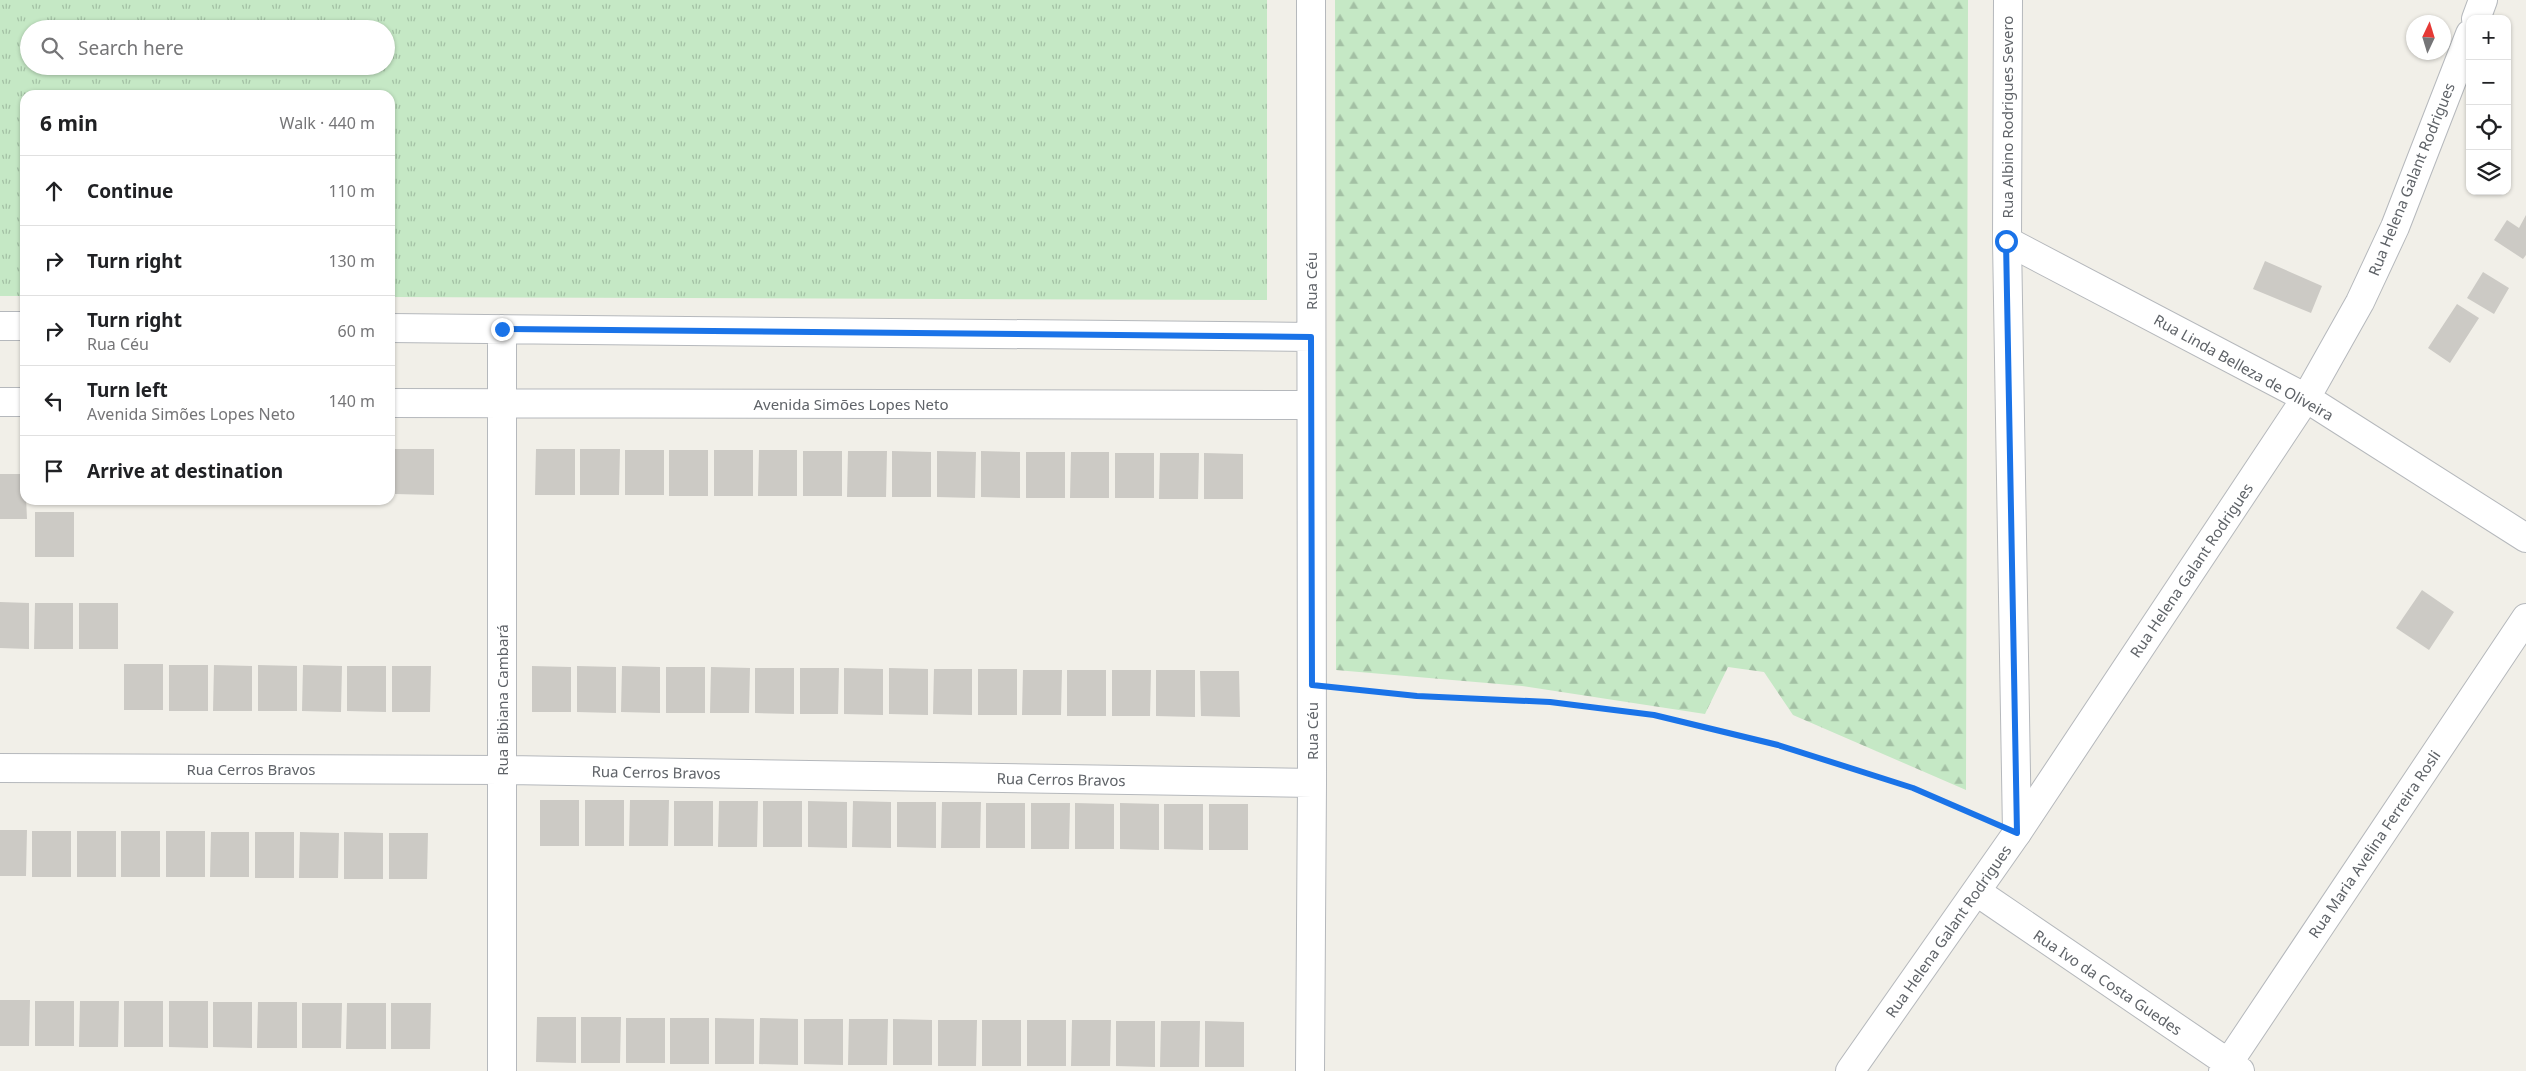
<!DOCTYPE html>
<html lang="en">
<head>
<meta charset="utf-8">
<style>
	body { margin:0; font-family:"Noto Sans",sans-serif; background:#f2f2f2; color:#202124 }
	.controls { position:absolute; right:15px; top:15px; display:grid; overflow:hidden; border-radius:10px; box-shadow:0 1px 4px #0004 }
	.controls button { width:45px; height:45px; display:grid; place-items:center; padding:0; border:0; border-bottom:1px solid #e0e0e0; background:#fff; color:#202124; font:25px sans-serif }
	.compass { position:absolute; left:2406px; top:15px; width:45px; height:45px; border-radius:50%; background:#fff; box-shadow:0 1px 4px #0004; rotate:4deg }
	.stop { position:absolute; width:15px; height:15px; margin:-11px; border:4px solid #1a73e8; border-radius:50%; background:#fff }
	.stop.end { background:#1a73e8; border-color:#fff; box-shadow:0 1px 5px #0008 }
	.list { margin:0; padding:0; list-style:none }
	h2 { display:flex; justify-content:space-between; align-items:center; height:65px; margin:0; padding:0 20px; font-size:21px }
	h2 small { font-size:16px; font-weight:400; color:#757577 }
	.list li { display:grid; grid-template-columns:32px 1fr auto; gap:15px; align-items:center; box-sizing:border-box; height:70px; padding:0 20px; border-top:1px solid #e0e0e0 }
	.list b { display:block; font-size:19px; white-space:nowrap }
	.list p { margin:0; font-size:16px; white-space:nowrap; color:#757577 }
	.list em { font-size:16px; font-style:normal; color:#757577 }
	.icon { flex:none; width:28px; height:28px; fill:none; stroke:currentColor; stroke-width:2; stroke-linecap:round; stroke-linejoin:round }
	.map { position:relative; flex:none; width:2526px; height:1071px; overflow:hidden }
	.search { position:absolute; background:#fff; box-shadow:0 1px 4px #0004; left:20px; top:20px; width:375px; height:55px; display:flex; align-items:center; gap:12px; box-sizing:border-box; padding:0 18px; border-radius:28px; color:#757577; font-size:19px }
	.panel { position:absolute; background:#fff; box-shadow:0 1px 4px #0004; left:20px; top:90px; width:375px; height:415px; border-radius:15px }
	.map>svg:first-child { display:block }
</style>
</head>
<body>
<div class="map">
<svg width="2526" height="1071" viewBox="0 0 2526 1071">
	<defs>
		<pattern id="forest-firs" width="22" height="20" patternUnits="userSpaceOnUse" patternTransform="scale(1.25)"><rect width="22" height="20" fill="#c5e8c5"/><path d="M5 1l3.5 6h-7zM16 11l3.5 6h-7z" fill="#a3c0a4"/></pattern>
		<pattern id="park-tufts" width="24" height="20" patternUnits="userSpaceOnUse" patternTransform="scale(1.25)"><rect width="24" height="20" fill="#c5e8c5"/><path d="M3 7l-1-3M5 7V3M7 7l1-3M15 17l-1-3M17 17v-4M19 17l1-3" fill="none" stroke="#a3c0a4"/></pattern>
	</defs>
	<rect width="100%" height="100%" fill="#f1efe8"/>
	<path fill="url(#forest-firs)" d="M 1335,0 L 1968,0 L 1966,790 L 1793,715 L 1764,672 L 1728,667 L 1705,714 L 1522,686 L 1336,670 Z"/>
	<path fill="url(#park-tufts)" fill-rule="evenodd" d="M 0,0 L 1267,0 L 1267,300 L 390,297 L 390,95 L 25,95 L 25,296 L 0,296 ZM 29,29 L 386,29 L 386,66 L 29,66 Z"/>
	<path fill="#cccac5" d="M 2526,215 L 2526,255 L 2523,259 L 2494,240 L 2507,220 L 2519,228 Z
		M 2265,261 L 2322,286 L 2311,313 L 2253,289 Z
		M 2483,272 L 2509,288 L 2494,314 L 2467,298 Z
		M 2457,304 L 2479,318 L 2450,363 L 2428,348 Z
		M 395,449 L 434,449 L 434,495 L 395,494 Z
		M 536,449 L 575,449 L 575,495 L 535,495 Z
		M 580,449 L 620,449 L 619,495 L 580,495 Z
		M 625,450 L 664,450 L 664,495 L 625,495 Z
		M 669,450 L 708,450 L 708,496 L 669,496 Z
		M 714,450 L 753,450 L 753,496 L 714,496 Z
		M 759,450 L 797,450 L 797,496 L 758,496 Z
		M 803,451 L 842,451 L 842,496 L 803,496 Z
		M 848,451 L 887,451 L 886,497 L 847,497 Z
		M 892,451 L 931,452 L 931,497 L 892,497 Z
		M 937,451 L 976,452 L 975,498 L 937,497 Z
		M 981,451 L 1020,452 L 1020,498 L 981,497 Z
		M 1026,452 L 1065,452 L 1065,498 L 1026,498 Z
		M 1071,452 L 1109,452 L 1109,498 L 1070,498 Z
		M 1115,453 L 1154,453 L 1154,498 L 1115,498 Z
		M 1160,453 L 1199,453 L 1198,499 L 1159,499 Z
		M 1204,453 L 1243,454 L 1243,499 L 1204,499 Z
		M 0,474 L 25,474 L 27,519 L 0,519 Z
		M 35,512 L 74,512 L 74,557 L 35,557 Z
		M 2422,590 L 2454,612 L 2429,650 L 2396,628 Z
		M 0,602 L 29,603 L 29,649 L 0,648 Z
		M 35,603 L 73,603 L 73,649 L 34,649 Z
		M 79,603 L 118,603 L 118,649 L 79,649 Z
		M 124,664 L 163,664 L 163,710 L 124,710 Z
		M 169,665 L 208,665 L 208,711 L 169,711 Z
		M 214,665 L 252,666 L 252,711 L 213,711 Z
		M 258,665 L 297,666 L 297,711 L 258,711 Z
		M 303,665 L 342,666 L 341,712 L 302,711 Z
		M 347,666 L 386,666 L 386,712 L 347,711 Z
		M 392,666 L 431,666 L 430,712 L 392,712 Z
		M 532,666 L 571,667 L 571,712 L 532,712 Z
		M 577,666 L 616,667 L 616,713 L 577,712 Z
		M 622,666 L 660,667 L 660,713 L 621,712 Z
		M 666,667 L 705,667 L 705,713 L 666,713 Z
		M 711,667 L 750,668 L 749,713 L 710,713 Z
		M 755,668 L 794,668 L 794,714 L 755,713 Z
		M 800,668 L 839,668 L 838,714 L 800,714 Z
		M 844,668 L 883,669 L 883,715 L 844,714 Z
		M 889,668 L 928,669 L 928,715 L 889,714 Z
		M 934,669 L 972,669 L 972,715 L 933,714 Z
		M 978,669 L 1017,669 L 1017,715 L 978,715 Z
		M 1023,670 L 1062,670 L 1061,715 L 1022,715 Z
		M 1067,670 L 1106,670 L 1106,716 L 1067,716 Z
		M 1112,670 L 1151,670 L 1150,716 L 1112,716 Z
		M 1156,670 L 1195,670 L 1195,717 L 1156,716 Z
		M 1200,671 L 1239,671 L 1240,717 L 1201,716 Z
		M 540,800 L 579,800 L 579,846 L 540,846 Z
		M 585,800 L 624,800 L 624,846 L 585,846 Z
		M 630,800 L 669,800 L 668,846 L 629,846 Z
		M 674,801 L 713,801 L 713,846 L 674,846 Z
		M 719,801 L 758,801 L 757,847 L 718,847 Z
		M 763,801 L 802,801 L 802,847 L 763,847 Z
		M 808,801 L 847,802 L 847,848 L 808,847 Z
		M 853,801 L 891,802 L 891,848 L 852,847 Z
		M 897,802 L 936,802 L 936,848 L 897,847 Z
		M 942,802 L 981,802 L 980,848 L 941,848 Z
		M 986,803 L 1025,803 L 1025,848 L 986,848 Z
		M 1031,803 L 1070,803 L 1069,849 L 1031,849 Z
		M 1075,803 L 1114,804 L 1114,849 L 1075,849 Z
		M 1120,803 L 1159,804 L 1159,850 L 1120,849 Z
		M 1164,804 L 1203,804 L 1203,850 L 1164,849 Z
		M 1209,804 L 1248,804 L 1248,850 L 1209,850 Z
		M 0,830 L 27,830 L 26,876 L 0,876 Z
		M 32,831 L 71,831 L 71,877 L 32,877 Z
		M 77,831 L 116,831 L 116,877 L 77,877 Z
		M 121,831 L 160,831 L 160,877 L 121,877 Z
		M 166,831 L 205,831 L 205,877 L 166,877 Z
		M 211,832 L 249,832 L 249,877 L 210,877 Z
		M 255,832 L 294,832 L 294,878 L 255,878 Z
		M 300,832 L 339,833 L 338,878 L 299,878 Z
		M 344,832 L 383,833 L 383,879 L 344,879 Z
		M 389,833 L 428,833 L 427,879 L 389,879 Z
		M 0,1000 L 30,1000 L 29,1046 L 0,1046 Z
		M 35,1001 L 74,1001 L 74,1046 L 35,1046 Z
		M 80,1001 L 119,1001 L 118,1047 L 79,1047 Z
		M 124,1001 L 163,1001 L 163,1047 L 124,1047 Z
		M 169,1001 L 208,1001 L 208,1048 L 169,1047 Z
		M 213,1002 L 252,1002 L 252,1048 L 213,1047 Z
		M 258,1002 L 297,1002 L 297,1048 L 257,1048 Z
		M 302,1003 L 342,1003 L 341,1048 L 302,1048 Z
		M 347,1003 L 386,1003 L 386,1049 L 346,1049 Z
		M 391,1003 L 431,1003 L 430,1049 L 391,1049 Z
		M 537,1017 L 576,1017 L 576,1063 L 536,1062 Z
		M 581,1017 L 621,1017 L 620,1063 L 581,1063 Z
		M 626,1018 L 665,1018 L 665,1063 L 626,1063 Z
		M 670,1018 L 709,1018 L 709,1064 L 670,1064 Z
		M 715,1018 L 754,1019 L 754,1064 L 715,1064 Z
		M 760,1018 L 798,1019 L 798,1065 L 759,1064 Z
		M 804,1019 L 843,1019 L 843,1065 L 804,1064 Z
		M 849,1019 L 888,1019 L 887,1065 L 848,1065 Z
		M 893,1019 L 932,1020 L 932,1065 L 893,1065 Z
		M 938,1020 L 977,1020 L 976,1066 L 938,1066 Z
		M 982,1020 L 1021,1020 L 1021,1066 L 982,1066 Z
		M 1027,1020 L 1066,1020 L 1066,1066 L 1027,1066 Z
		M 1072,1020 L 1111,1020 L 1110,1066 L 1071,1066 Z
		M 1116,1021 L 1155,1021 L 1155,1067 L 1116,1066 Z
		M 1161,1021 L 1200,1021 L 1199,1067 L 1160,1067 Z
		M 1205,1021 L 1244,1022 L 1244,1067 L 1205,1067 Z"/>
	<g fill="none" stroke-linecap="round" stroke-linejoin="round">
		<g stroke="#b5b8bc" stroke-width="30">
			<path id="minor" d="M 2476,19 L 2483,0
				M 2007,241 L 2306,398 L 2526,538
				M 0,326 L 25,326
				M 390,328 L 1311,337
				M 502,329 L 502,1071
				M 0,402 L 25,402
				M 390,403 L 1311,405
				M 0,768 L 503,770 L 1312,783
				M 2017,833 L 2306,398 L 2360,302 L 2395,227 L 2470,34
				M 1977,892 L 2240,1071
				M 1310,1071 L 1312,783 L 1311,0
				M 2223,1071 L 2526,618"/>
		</g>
		<g stroke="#b5b8bc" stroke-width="30">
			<path id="tertiary" d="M 1850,1071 L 2017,833 L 2007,241 L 2008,0"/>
		</g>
		<path stroke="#9cc7a9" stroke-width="3" stroke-dasharray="5 2.5" stroke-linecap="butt" d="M 1345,689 L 1417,697 L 1550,702 L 1654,715 L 1778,745 L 1913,788 L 1983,818"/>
		<use href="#minor" stroke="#fff" stroke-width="28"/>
		<use href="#tertiary" stroke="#fff" stroke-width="28"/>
	</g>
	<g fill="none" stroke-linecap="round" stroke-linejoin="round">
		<path stroke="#1a73e8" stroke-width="6" d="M 502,329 L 1311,337 L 1312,685 L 1417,696 L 1550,702 L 1654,715 L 1778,745 L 1913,788 L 2017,833 L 2006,241"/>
	</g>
	<g text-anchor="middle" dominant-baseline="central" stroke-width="5" stroke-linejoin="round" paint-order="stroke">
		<g font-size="15" fill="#5f6368" stroke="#fff">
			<text transform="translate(2007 117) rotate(-90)">Rua Albino Rodrigues Severo</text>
			<text transform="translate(2411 179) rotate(-68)">Rua Helena Galant Rodrigues</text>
			<text transform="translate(1311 281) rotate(-90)">Rua Céu</text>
			<text transform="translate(2244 367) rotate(29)">Rua Linda Belleza de Oliveira</text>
			<text x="851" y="404">Avenida Simões Lopes Neto</text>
			<text transform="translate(2191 570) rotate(-56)">Rua Helena Galant Rodrigues</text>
			<text transform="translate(502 700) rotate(-90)">Rua Bibiana Cambará</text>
			<text transform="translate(1312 731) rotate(-90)">Rua Céu</text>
			<text x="251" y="769">Rua Cerros Bravos</text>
			<text transform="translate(656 772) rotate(1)">Rua Cerros Bravos</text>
			<text transform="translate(1061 779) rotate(1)">Rua Cerros Bravos</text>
			<text transform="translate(2374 844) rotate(-56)">Rua Maria Avelina Ferreira Rosli</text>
			<text transform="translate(1948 931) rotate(-55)">Rua Helena Galant Rodrigues</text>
			<text transform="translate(2108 982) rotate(34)">Rua Ivo da Costa Guedes</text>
		</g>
	</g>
</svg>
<div class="controls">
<button>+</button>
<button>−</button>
<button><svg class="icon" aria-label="locate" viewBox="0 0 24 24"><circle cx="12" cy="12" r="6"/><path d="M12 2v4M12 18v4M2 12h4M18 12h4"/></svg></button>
<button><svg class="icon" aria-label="layers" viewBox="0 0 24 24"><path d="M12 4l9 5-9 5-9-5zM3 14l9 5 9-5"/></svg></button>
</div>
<svg class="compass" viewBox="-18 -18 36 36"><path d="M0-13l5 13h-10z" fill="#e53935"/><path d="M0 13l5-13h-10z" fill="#757577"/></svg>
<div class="stop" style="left:2006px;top:241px"></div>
<div class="stop end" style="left:502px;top:329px"></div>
<div class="search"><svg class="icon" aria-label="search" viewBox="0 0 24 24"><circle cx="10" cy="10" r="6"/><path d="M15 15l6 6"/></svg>Search here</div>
<section class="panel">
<h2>6 min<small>Walk · 440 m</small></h2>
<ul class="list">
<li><svg class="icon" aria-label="ahead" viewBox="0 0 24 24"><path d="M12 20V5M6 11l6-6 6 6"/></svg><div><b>Continue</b></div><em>110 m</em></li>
<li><svg class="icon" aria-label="right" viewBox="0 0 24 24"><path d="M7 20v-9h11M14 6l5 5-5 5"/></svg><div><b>Turn right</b></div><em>130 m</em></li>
<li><svg class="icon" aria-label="right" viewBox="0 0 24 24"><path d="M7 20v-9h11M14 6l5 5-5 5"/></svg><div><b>Turn right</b><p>Rua Céu</p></div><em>60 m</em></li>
<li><svg class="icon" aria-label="left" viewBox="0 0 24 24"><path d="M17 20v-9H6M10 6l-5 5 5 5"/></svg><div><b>Turn left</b><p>Avenida Simões Lopes Neto</p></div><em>140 m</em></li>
<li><svg class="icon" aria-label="arrive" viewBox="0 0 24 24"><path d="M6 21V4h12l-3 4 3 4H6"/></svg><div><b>Arrive at destination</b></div></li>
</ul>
</section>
</div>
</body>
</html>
